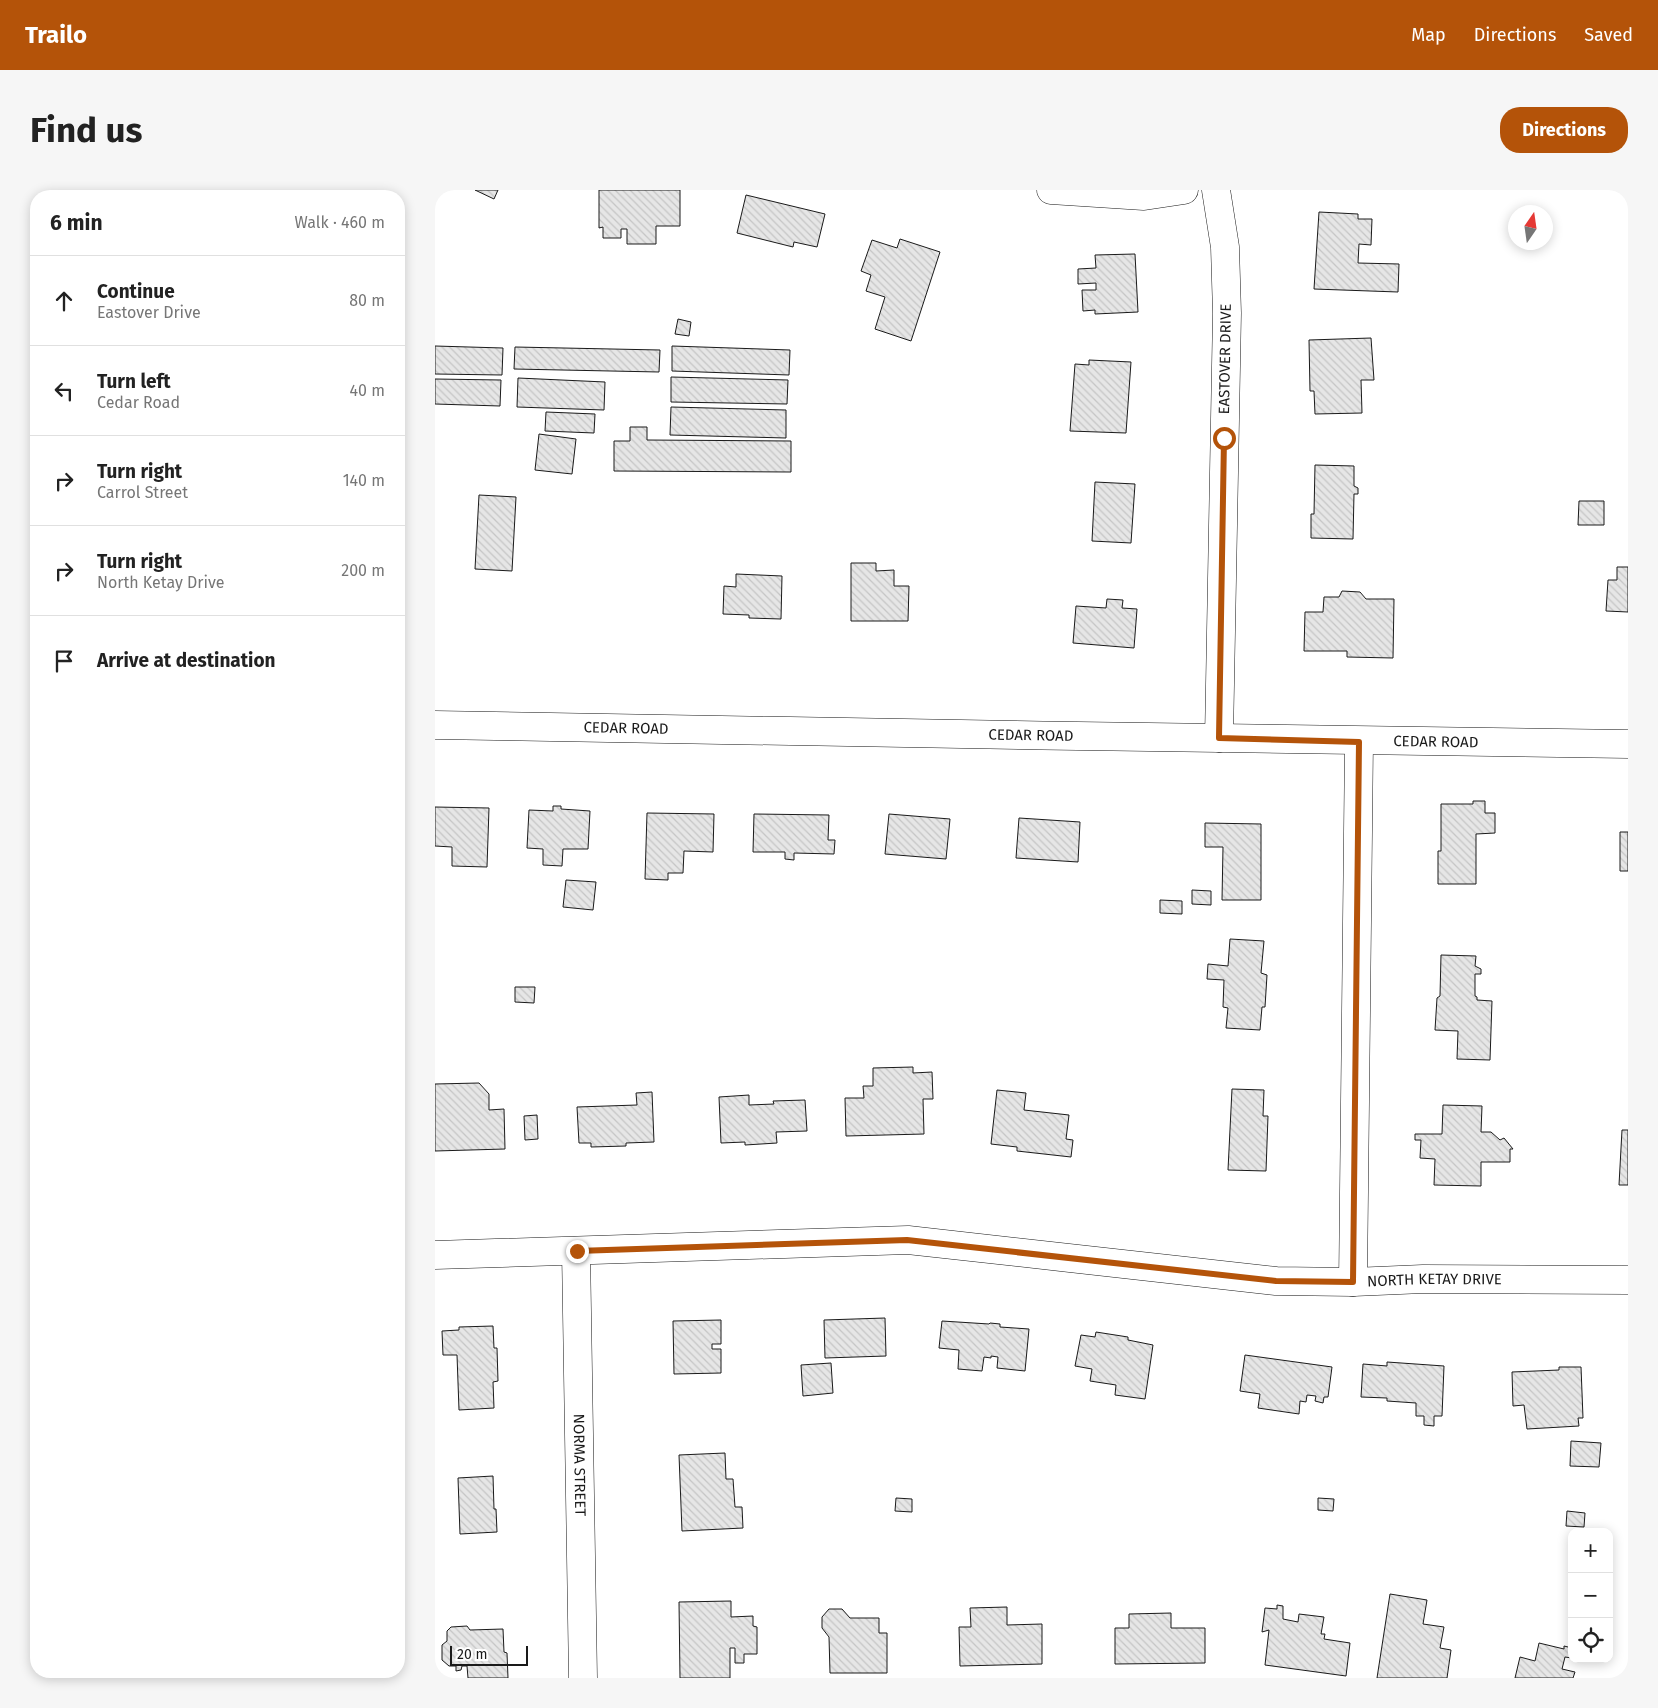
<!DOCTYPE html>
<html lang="en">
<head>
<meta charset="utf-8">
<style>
	body { margin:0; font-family:"Fira Sans",sans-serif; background:#f6f6f6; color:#222 }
	.controls { position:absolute; right:15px; bottom:15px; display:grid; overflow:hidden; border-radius:10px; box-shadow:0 2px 12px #0003 }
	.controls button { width:45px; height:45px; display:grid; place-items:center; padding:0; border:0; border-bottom:1px solid #e0e0e0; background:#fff; color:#222; font:25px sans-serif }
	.compass { position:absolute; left:1073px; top:15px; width:45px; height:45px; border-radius:50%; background:#fff; box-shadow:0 2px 12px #0003; rotate:13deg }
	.scale { position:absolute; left:15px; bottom:12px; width:78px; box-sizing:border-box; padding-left:5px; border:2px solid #1a1a1a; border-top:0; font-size:14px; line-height:18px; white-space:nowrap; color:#1a1a1a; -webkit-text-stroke:4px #fff; paint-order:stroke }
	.stop { position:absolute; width:15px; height:15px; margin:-11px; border:4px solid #b45309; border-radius:50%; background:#fff }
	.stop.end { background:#b45309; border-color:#fff; box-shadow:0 1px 5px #0008 }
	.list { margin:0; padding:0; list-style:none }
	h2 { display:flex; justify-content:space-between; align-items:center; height:65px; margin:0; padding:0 20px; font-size:21px }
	h2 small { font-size:16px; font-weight:400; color:#767676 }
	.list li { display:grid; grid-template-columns:32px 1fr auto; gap:15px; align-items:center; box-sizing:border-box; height:90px; padding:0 20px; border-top:1px solid #e0e0e0 }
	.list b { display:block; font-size:19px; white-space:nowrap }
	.list p { margin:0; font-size:16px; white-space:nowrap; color:#767676 }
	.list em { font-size:16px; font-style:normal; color:#767676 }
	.icon { flex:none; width:28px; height:28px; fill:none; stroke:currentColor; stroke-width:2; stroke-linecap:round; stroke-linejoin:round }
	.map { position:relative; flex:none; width:1193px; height:1488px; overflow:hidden; border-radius:20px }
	header { display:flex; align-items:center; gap:30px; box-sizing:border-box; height:70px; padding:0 25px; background:#b45309; color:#fff }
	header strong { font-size:24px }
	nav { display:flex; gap:28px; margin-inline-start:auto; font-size:18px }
	.intro { display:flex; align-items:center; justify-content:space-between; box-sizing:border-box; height:120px; padding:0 30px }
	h1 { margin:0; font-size:35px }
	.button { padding:12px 22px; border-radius:20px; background:#b45309; color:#fff; font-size:18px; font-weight:700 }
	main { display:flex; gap:30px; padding:0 30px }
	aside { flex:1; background:#fff; border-radius:20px; box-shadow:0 2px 12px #0003 }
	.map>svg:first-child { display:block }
</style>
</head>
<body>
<header>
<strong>Trailo</strong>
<nav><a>Map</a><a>Directions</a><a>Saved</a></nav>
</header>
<div class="intro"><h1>Find us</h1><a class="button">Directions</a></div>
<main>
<aside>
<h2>6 min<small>Walk · 460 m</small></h2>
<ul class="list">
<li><svg class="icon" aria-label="ahead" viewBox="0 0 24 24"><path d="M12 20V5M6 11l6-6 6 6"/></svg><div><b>Continue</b><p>Eastover Drive</p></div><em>80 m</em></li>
<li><svg class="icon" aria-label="left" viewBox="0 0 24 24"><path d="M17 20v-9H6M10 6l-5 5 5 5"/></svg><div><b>Turn left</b><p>Cedar Road</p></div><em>40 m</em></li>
<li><svg class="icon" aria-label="right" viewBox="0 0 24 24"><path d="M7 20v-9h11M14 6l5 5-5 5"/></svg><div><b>Turn right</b><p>Carrol Street</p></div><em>140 m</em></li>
<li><svg class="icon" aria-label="right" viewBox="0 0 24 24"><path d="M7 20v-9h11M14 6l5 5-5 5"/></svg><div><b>Turn right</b><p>North Ketay Drive</p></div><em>200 m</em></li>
<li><svg class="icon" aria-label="arrive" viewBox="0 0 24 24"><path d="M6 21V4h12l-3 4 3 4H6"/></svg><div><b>Arrive at destination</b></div></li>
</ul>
</aside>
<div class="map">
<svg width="1193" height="1488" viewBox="0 0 1193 1488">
	<defs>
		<pattern id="building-back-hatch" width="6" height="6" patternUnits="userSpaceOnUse" patternTransform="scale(1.25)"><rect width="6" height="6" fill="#e6e6e6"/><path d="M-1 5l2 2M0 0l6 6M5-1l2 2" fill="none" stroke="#c5c5c5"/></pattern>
	</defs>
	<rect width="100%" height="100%" fill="#fff"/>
	<path fill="url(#building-back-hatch)" stroke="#1a1a1a" d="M 40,0 L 63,0 L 59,9 Z
		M 164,0 L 245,0 L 245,36 L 221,36 L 221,54 L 192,54 L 192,39 L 186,39 L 186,48 L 168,48 L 168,37 L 164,38 Z
		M 311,5 L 390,24 L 382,57 L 359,52 L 358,57 L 302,43 Z
		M 884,22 L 923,24 L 923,29 L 937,29 L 936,55 L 924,54 L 923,73 L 964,74 L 963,102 L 879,99 Z
		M 465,49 L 505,62 L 476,151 L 440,139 L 450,107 L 431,101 L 436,85 L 426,81 L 437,50 L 462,58 Z
		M 700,64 L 703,122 L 660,124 L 660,120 L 648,121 L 647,100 L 661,100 L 661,93 L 643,94 L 643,79 L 661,78 L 660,65 Z
		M 243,129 L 256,132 L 254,146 L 240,144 Z
		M 936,148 L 939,190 L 926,190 L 927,223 L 880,224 L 879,201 L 875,201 L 874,150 Z
		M 0,156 L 68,158 L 67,185 L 0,184 Z
		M 237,156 L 355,160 L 354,185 L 237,181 Z
		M 80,157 L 225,160 L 224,182 L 79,179 Z
		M 654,170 L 696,172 L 691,243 L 635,241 L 640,174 L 654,175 Z
		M 236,187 L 353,190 L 352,214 L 236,212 Z
		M 83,188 L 170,192 L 169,220 L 82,217 Z
		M 0,189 L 66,190 L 65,216 L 0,214 Z
		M 236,217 L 351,220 L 351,248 L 235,245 Z
		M 111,222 L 160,224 L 159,243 L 110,241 Z
		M 195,237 L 212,237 L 212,250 L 356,251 L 356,282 L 179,281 L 179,251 L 195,251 Z
		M 104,244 L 141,249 L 137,284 L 100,280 Z
		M 880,275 L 919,276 L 919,296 L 923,298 L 923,304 L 919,304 L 918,349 L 876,348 L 876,324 L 879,324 Z
		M 660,292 L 700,294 L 696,353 L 657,351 Z
		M 44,305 L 81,307 L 77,381 L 40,379 Z
		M 1144,311 L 1169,311 L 1169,335 L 1143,335 Z
		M 416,373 L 441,373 L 441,381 L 459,380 L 459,396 L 474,396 L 473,431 L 416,431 Z
		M 1182,377 L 1193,377 L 1193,422 L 1171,421 L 1173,390 L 1182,390 Z
		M 301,384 L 347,386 L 346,429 L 314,428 L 314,425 L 288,424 L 289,396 L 301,397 Z
		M 907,401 L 925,402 L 931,409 L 959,409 L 958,468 L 912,467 L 912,461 L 869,461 L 870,422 L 888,422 L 889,407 L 904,407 Z
		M 672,409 L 688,410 L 687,418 L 702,419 L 699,458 L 638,453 L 641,416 L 671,418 Z
		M 1038,611 L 1050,611 L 1050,623 L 1060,623 L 1060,643 L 1041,644 L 1041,694 L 1003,694 L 1003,661 L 1006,661 L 1006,614 L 1038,614 Z
		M 118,616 L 126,616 L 126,619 L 155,621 L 153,659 L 128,659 L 127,676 L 108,675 L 108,659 L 92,658 L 94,620 L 118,621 Z
		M 0,617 L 54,618 L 52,677 L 17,676 L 17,657 L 0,656 Z
		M 212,623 L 279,624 L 278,662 L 249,661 L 248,683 L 233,683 L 233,690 L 210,689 Z
		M 319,624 L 394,625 L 393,650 L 400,650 L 399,664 L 359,663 L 359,670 L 350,669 L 350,662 L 318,662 Z
		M 454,624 L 515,629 L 511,669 L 450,664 Z
		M 584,628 L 645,632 L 643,672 L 581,668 Z
		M 770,633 L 826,634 L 826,710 L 787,710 L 788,657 L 770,657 Z
		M 1185,642 L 1193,642 L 1193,681 L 1185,681 Z
		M 131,690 L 161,692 L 158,720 L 128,717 Z
		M 757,700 L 776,701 L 776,715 L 757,714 Z
		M 725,710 L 747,711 L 747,724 L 725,723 Z
		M 795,749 L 829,751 L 826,783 L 832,785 L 830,817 L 827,817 L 825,840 L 791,838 L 793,818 L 788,817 L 789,790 L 772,789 L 773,774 L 793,776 Z
		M 1006,765 L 1041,766 L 1040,776 L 1046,779 L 1046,784 L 1040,784 L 1040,806 L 1042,807 L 1042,810 L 1057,811 L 1055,870 L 1022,869 L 1023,841 L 1000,840 L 1002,808 L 1005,806 Z
		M 80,797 L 100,797 L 99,813 L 80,812 Z
		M 478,877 L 478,883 L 497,882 L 498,909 L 488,909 L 489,944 L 411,946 L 410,908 L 429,908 L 428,896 L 438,896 L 438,878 Z
		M 44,893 L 54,904 L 54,920 L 69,919 L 70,959 L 0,961 L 0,894 Z
		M 797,899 L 829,900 L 828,926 L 833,926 L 831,981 L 793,980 Z
		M 562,900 L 591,903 L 589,920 L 634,925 L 631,949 L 638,950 L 636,967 L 582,961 L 582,957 L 556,954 Z
		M 217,902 L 219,952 L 191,953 L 191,956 L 156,957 L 156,953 L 144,953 L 142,917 L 202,915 L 201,903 Z
		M 314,905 L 314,915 L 339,914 L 338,911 L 370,910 L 372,941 L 341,942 L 342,953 L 310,955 L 310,952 L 286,953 L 284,907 Z
		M 1008,915 L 1047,916 L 1046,942 L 1056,942 L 1065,950 L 1069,948 L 1078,959 L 1075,959 L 1075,972 L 1046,972 L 1046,996 L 999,995 L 1000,969 L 985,968 L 986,950 L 980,950 L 980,944 L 1007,944 Z
		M 102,925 L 103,949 L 90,950 L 89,926 Z
		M 1187,940 L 1193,940 L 1193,995 L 1184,995 Z
		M 450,1128 L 451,1166 L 390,1168 L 389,1130 Z
		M 286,1130 L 286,1154 L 277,1154 L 277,1159 L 286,1159 L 286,1183 L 239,1184 L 238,1131 Z
		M 507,1131 L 554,1134 L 555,1133 L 565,1134 L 565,1137 L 594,1139 L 590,1181 L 562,1178 L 563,1167 L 556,1166 L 556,1168 L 549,1167 L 547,1181 L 523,1179 L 524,1160 L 504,1158 Z
		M 58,1136 L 59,1158 L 62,1158 L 63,1191 L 58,1192 L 59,1218 L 24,1220 L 22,1165 L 8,1165 L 7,1141 L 24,1140 L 24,1137 Z
		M 661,1142 L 693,1147 L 693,1150 L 718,1155 L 710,1209 L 680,1205 L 681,1195 L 655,1191 L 657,1179 L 640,1176 L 646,1145 L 660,1147 Z
		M 810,1165 L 897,1177 L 893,1207 L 889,1207 L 888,1213 L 880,1211 L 881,1206 L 872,1205 L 871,1212 L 865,1211 L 864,1224 L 823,1218 L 825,1204 L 805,1201 Z
		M 952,1172 L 1009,1176 L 1007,1226 L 999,1226 L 999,1236 L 989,1235 L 989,1226 L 981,1226 L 981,1213 L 952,1211 L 952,1208 L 926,1207 L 928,1174 L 952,1176 Z
		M 396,1173 L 398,1203 L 368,1206 L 366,1175 Z
		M 1124,1177 L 1146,1177 L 1148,1228 L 1143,1228 L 1144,1236 L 1092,1239 L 1089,1215 L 1078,1216 L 1077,1182 L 1124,1180 Z
		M 1136,1251 L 1166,1253 L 1164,1277 L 1135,1276 Z
		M 290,1263 L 291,1289 L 298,1289 L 300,1317 L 307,1317 L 308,1338 L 247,1341 L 244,1265 Z
		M 58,1286 L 59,1319 L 61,1319 L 62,1342 L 25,1344 L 23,1288 Z
		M 461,1308 L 477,1309 L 477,1322 L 460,1321 Z
		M 883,1308 L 899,1309 L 898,1321 L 883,1320 Z
		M 1132,1321 L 1150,1323 L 1149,1337 L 1131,1336 Z
		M 955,1404 L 992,1410 L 988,1434 L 1009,1437 L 1005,1458 L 1016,1460 L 1012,1488 L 942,1488 Z
		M 296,1411 L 296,1427 L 318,1426 L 318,1436 L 322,1437 L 322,1464 L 309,1464 L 309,1473 L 300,1473 L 300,1458 L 295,1458 L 295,1488 L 245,1488 L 244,1412 Z
		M 842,1415 L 848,1416 L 848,1429 L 863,1432 L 864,1424 L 889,1427 L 886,1444 L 890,1444 L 889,1449 L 915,1453 L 911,1486 L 830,1475 L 834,1440 L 827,1442 L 830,1418 L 842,1419 Z
		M 572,1417 L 572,1435 L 607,1434 L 607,1474 L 525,1476 L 524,1437 L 536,1437 L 535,1418 Z
		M 394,1419 L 407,1419 L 415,1428 L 444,1428 L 444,1443 L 452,1443 L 452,1483 L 395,1483 L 394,1447 L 387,1438 L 387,1427 Z
		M 736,1423 L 736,1438 L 770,1438 L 770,1473 L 680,1474 L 680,1438 L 694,1438 L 694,1424 Z
		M 32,1436 L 35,1440 L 68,1439 L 69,1462 L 72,1463 L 73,1488 L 33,1488 L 32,1476 L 27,1476 L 26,1480 L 21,1481 L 21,1476 L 14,1476 L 7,1470 L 7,1455 L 12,1451 L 12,1441 L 16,1437 Z
		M 1104,1453 L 1129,1459 L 1129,1456 L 1137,1458 L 1137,1468 L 1130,1467 L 1127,1479 L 1140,1482 L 1138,1488 L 1080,1488 L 1085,1467 L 1100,1471 Z"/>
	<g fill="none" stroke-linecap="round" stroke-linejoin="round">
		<g stroke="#1a1a1a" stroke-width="29">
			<g id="minor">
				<path d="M 616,0 L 709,6 L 749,0"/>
				<path d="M 781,0 L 790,57 L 792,123 L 784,548"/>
				<path id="s1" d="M 0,535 C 398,541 795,550 1193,554"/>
				<path id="s2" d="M 141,1061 L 148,1488"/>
				<path id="s3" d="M 0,1065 L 473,1050 L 841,1091 L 918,1092 L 988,1089 L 1193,1090"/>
				<path d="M 918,1092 L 924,552"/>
			</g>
		</g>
		<use href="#minor" stroke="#fff" stroke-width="28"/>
	</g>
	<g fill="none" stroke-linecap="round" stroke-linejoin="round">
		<path stroke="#b45309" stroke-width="6" d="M 142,1061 L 472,1050 L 841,1091 L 918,1092 L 924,552 L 784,548 L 789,248"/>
	</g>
	<g text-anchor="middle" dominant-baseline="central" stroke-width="4" stroke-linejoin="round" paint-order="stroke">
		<g font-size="15" fill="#1a1a1a" stroke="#fff">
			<text transform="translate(790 169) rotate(-89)">EASTOVER DRIVE</text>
			<text stroke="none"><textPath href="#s1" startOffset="191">CEDAR ROAD</textPath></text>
			<text stroke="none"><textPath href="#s1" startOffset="596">CEDAR ROAD</textPath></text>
			<text stroke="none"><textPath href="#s1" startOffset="1001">CEDAR ROAD</textPath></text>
			<text stroke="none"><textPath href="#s3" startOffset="1002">NORTH KETAY DRIVE</textPath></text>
			<text stroke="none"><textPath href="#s2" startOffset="214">NORMA STREET</textPath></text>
		</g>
	</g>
</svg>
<div class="controls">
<button>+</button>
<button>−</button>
<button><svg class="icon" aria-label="locate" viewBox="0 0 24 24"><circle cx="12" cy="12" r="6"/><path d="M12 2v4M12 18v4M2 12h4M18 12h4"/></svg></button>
</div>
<svg class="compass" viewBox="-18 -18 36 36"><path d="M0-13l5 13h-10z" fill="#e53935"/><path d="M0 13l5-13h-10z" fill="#767676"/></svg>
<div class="scale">20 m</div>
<div class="stop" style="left:789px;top:248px"></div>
<div class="stop end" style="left:142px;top:1061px"></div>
</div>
</main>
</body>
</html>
